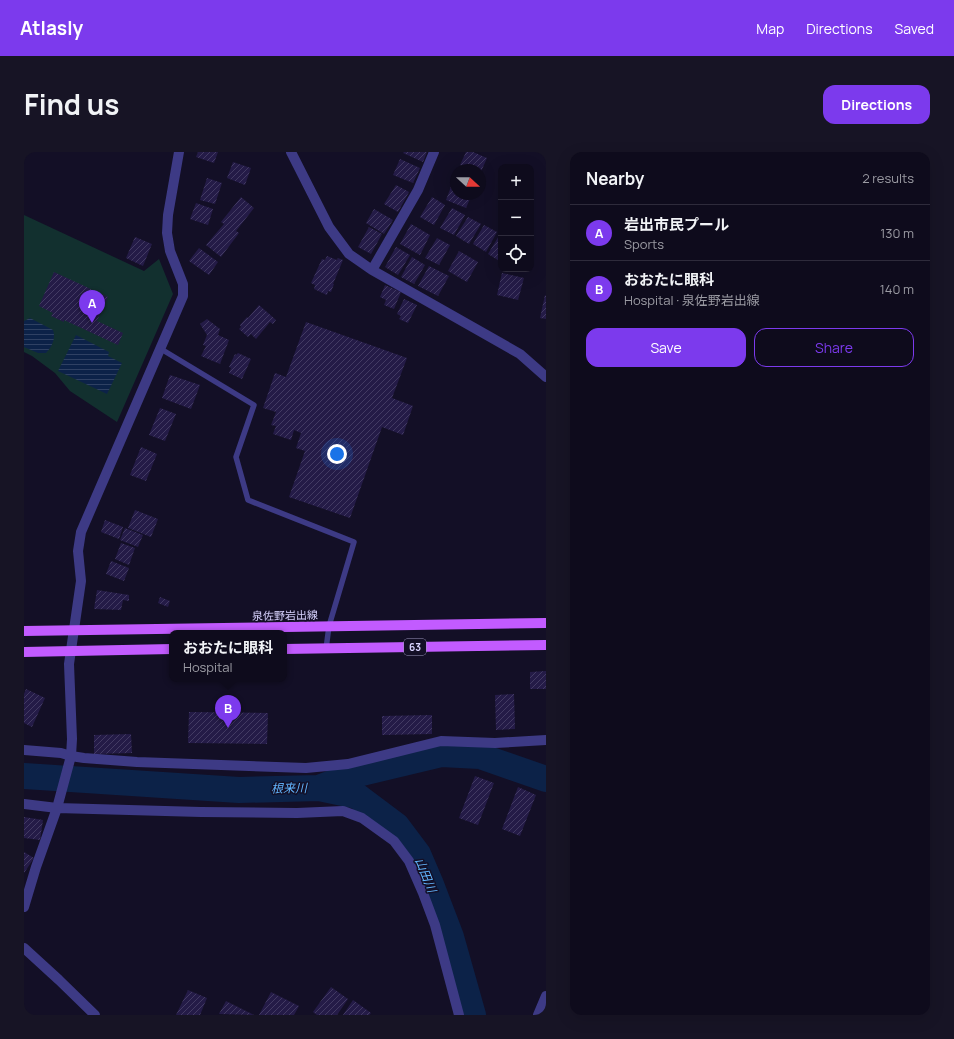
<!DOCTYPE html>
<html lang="en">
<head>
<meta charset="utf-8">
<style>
	body { margin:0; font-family:Manrope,"Noto Sans JP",sans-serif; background:#171425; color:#f1f3f6 }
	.controls { position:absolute; right:12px; top:12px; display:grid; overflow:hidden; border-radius:8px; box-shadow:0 4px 16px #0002 }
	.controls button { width:36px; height:36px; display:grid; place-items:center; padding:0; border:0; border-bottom:1px solid #2e2b3b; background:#0e0b1c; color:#f1f3f6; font:20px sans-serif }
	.compass { position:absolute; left:426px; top:12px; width:36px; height:36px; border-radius:50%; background:#0e0b1c; box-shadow:0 4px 16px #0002; rotate:111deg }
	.you { position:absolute; left:313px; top:302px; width:14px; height:14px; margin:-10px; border:3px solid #fff; border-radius:50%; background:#1a73e8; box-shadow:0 0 0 6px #1a73e833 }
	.badge { display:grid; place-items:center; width:26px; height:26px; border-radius:50%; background:#7c3aed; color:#fff; font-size:13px; font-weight:700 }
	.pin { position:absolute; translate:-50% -33px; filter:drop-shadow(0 1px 2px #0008) }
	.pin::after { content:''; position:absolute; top:21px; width:14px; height:12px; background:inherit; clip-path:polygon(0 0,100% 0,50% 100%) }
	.popup { position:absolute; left:145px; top:478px; width:118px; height:52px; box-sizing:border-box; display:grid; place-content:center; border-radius:8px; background:#0e0b1c; filter:drop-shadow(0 1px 3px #0005); font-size:13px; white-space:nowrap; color:#9b9ba3 }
	.popup b { font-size:15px; color:#f1f3f6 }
	.popup::after { content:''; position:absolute; left:50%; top:100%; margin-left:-8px; border:8px solid transparent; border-top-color:#0e0b1c }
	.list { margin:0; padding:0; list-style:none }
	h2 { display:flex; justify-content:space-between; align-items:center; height:52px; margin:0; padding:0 16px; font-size:17px }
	h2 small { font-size:13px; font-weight:400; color:#9b9ba3 }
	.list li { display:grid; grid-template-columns:26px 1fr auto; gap:12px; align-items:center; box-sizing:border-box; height:56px; padding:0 16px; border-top:1px solid #2e2b3b }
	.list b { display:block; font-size:15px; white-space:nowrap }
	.list p { margin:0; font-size:13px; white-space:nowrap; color:#9b9ba3 }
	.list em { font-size:13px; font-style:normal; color:#9b9ba3 }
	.actions { display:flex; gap:8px; padding:12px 16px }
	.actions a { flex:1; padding:9px 0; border:1px solid #7c3aed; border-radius:12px; text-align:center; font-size:14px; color:#7c3aed }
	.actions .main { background:#7c3aed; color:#fff }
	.icon { flex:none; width:22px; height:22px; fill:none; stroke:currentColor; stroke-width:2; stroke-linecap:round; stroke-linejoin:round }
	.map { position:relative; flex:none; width:522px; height:863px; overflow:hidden; border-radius:12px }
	header { display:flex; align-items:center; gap:24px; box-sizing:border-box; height:56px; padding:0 20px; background:#7c3aed; color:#fff }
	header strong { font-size:19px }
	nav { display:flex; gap:22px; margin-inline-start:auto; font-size:14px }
	.intro { display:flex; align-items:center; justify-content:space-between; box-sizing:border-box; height:96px; padding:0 24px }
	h1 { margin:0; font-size:28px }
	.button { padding:10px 18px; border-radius:12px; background:#7c3aed; color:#fff; font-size:14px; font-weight:700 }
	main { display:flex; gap:24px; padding:0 24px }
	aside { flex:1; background:#0e0b1c; border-radius:12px; box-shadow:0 4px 16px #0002 }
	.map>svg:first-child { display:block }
</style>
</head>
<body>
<header>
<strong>Atlasly</strong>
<nav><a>Map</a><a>Directions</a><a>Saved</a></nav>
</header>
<div class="intro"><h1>Find us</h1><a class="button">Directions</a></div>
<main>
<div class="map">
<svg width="522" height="863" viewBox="0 0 522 863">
	<defs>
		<pattern id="water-rules" width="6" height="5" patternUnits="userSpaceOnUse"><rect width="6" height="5" fill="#0c2248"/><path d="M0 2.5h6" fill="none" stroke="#2f4163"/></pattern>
		<pattern id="building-hatch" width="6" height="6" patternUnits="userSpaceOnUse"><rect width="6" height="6" fill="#241b47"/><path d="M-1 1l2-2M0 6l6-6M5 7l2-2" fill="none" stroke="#433b63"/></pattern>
	</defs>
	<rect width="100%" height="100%" fill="#130f26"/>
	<path fill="#12302f" d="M 0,63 L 120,119 L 135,107 L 149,142 L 93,270 L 46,239 L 31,221 L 8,204 L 0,200 Z"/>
	<path fill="url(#water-rules)" d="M 6,166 L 29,178 C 32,186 28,195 22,201 L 14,201 L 0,195 L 0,169 Z
		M 52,183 L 85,200 L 84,204 L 98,211 L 83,242 L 34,219 Z"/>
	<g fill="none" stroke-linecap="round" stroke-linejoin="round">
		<path stroke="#0c2248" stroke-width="26" d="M 0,624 L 215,638 L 295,636 L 329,623 L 417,602 L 456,604 L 522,627
			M 295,636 L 333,644 L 373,674 L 394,702 L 406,730 L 427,785 L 449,863"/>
	</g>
	<path fill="url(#building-hatch)" d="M 174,0 L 194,0 L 190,11 L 172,5 Z
		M 380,0 L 403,0 L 399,10 L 379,1 Z
		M 442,0 L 449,0 L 463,6 L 456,22 L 456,18 L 448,18 L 436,13 Z
		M 376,7 L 396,16 L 389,31 L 369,23 Z
		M 209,10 L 227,16 L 221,33 L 203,26 Z
		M 432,23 L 432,32 L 429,31 Z
		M 183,26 L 198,31 L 191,52 L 176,48 Z
		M 428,32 L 432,34 L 432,42 L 448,42 L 442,56 L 422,48 Z
		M 372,33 L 385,40 L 374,60 L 360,52 Z
		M 217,45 L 230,56 L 212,79 L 215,81 L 197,105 L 182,93 L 200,72 L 197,70 Z
		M 408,45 L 421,53 L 410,73 L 396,65 Z
		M 172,51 L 189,57 L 184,73 L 166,67 Z
		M 428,56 L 441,63 L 430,83 L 416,76 Z
		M 350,57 L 369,68 L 360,82 L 342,71 Z
		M 444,65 L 457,72 L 445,92 L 432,84 Z
		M 387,72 L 406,83 L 396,103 L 376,92 Z
		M 460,73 L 473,80 L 462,100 L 449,92 Z
		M 345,75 L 358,82 L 347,102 L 334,95 Z
		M 476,82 L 477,83 L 477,110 L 464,102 Z
		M 111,85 L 128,92 L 119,114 L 102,106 Z
		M 413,86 L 426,93 L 415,113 L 401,106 Z
		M 372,95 L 386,103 L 374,123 L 361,115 Z
		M 175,96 L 194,110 L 185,123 L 165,109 Z
		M 435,99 L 454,110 L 443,130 L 424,119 Z
		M 303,104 L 313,108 L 314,106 L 319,108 L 309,132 L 310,132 L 307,140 L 304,139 L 303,143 L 290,137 L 291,133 L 287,131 L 298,107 L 301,108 Z
		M 388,105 L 401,113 L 390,132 L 377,125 Z
		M 405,114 L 425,124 L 414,144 L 394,134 Z
		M 30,120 L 84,145 L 73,169 L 99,181 L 94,193 L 40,168 L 40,170 L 27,164 L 29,161 L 15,154 Z
		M 478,121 L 500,126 L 494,148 L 473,143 Z
		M 361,133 L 377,140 L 370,157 L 360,153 L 362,148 L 356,145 Z
		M 521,143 L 522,144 L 522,167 L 516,166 Z
		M 380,147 L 393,153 L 384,171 L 375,167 L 377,164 L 373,162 Z
		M 235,153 L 252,168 L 249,172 L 246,170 L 232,187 L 227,182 L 224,185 L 215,177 L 217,175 L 216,173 L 223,165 L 224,166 Z
		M 183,167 L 196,177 L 194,183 L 205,188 L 196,212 L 177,204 L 182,194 L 179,193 L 183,183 L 176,172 Z
		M 282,170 L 383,206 L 368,246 L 389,254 L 379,283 L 358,275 L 326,366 L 265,345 L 281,299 L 272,296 L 277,281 L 270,278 L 267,288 L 249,282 L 252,274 L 247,273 L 252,260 L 239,256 L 251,221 L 262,225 Z
		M 214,201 L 227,207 L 218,227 L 205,221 L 207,216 L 205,215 L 211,202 L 212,203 Z
		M 146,223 L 176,233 L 167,257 L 138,246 Z
		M 136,256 L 152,262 L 141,289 L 125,283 Z
		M 117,295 L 133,302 L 122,329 L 106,323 Z
		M 111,358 L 134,367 L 127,385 L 104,376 Z
		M 81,368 L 99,375 L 95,387 L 77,380 Z
		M 101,376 L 119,383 L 114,395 L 96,388 Z
		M 97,391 L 111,396 L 105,413 L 91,407 Z
		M 87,409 L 105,416 L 100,429 L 82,422 Z
		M 73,438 L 105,443 L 105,449 L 99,448 L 97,458 L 70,457 Z
		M 136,445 L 146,449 L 144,455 L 134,451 Z
		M 522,519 L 522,537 L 506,537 L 506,520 Z
		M 2,537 L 21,546 L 8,575 L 0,571 L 0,542 Z
		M 490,542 L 491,577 L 472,578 L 471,543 Z
		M 165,560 L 244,561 L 243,592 L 164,591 Z
		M 408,563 L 408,582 L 358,583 L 358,564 Z
		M 107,582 L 108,601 L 70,602 L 70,583 Z
		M 451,624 L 470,631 L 454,673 L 435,666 Z
		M 494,635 L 512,643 L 496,684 L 478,677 Z
		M 0,665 L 19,668 L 16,688 L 0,686 Z
		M 0,700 L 10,706 L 0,721 Z
		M 307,835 L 324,847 L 313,863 L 293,863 L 289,860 Z
		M 164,838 L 183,846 L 176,863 L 152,863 Z
		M 247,840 L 275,854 L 270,863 L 235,863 Z
		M 329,848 L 347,861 L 345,863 L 319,863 Z
		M 202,849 L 230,863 L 195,862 Z"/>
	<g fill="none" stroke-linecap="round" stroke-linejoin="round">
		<path stroke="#3d3a85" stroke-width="5.5" d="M 137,197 L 230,253 L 212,305 L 224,348 L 330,390 L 305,474 L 302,497"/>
		<path stroke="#3d3a85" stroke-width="10" d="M 267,0 L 305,75 L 325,102 L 348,118 L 496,202 L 522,225
			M 348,118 L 394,38 L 410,0
			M 0,598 L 37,601 L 47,604 L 60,606 L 113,610 L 282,616 L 324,612 L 417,589 L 471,591 L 522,588
			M 0,652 L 33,656 L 177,660 L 273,661 L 319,659 L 338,666 L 370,689 L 385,709 L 399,741 L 411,773 L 435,863
			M 0,755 L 12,715 L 33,656 L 47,604 L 48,587 L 45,512 L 57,429 L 54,399 L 57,380 L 159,144 L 159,132 L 146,99 L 143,81 L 144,63 L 155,0
			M 0,796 L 35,828 L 71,863
			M 514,863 L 522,844"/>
		<path stroke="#c25bff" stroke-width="10" d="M 0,479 L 522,471
			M 260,497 L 522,493
			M 0,500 L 148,497"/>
	</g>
	<g text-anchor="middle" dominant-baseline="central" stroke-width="3" stroke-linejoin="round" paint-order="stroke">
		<rect fill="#130f26" stroke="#9e99be" stroke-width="1" x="380" y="487" width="22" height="16" rx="3"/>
		<g font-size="10" font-weight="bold" fill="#d9d4ff">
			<text x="391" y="495">63</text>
		</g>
		<g font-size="11" fill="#d9d4ff" stroke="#130f26">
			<text transform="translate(261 463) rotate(-1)">泉佐野岩出線</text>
		</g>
		<g font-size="12" font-style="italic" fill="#62b6ff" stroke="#130f26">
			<text transform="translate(265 636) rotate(-1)">根来川</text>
			<text transform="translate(402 723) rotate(68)">山田川</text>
		</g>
	</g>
</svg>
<div class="controls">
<button>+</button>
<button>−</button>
<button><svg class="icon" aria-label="locate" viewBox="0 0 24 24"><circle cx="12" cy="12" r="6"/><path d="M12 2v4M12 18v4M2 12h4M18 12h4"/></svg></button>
</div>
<svg class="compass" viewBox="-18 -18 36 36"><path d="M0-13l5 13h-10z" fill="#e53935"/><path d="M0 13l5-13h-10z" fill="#9b9ba3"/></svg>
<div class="you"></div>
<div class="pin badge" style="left:68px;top:171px">A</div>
<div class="pin badge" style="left:204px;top:576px">B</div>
<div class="popup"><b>おおたに眼科</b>Hospital</div>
</div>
<aside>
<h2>Nearby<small>2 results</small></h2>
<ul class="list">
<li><span class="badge">A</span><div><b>岩出市民プール</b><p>Sports</p></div><em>130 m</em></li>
<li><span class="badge">B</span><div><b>おおたに眼科</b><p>Hospital · 泉佐野岩出線</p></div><em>140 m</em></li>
</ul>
<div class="actions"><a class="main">Save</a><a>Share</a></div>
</aside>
</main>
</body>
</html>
